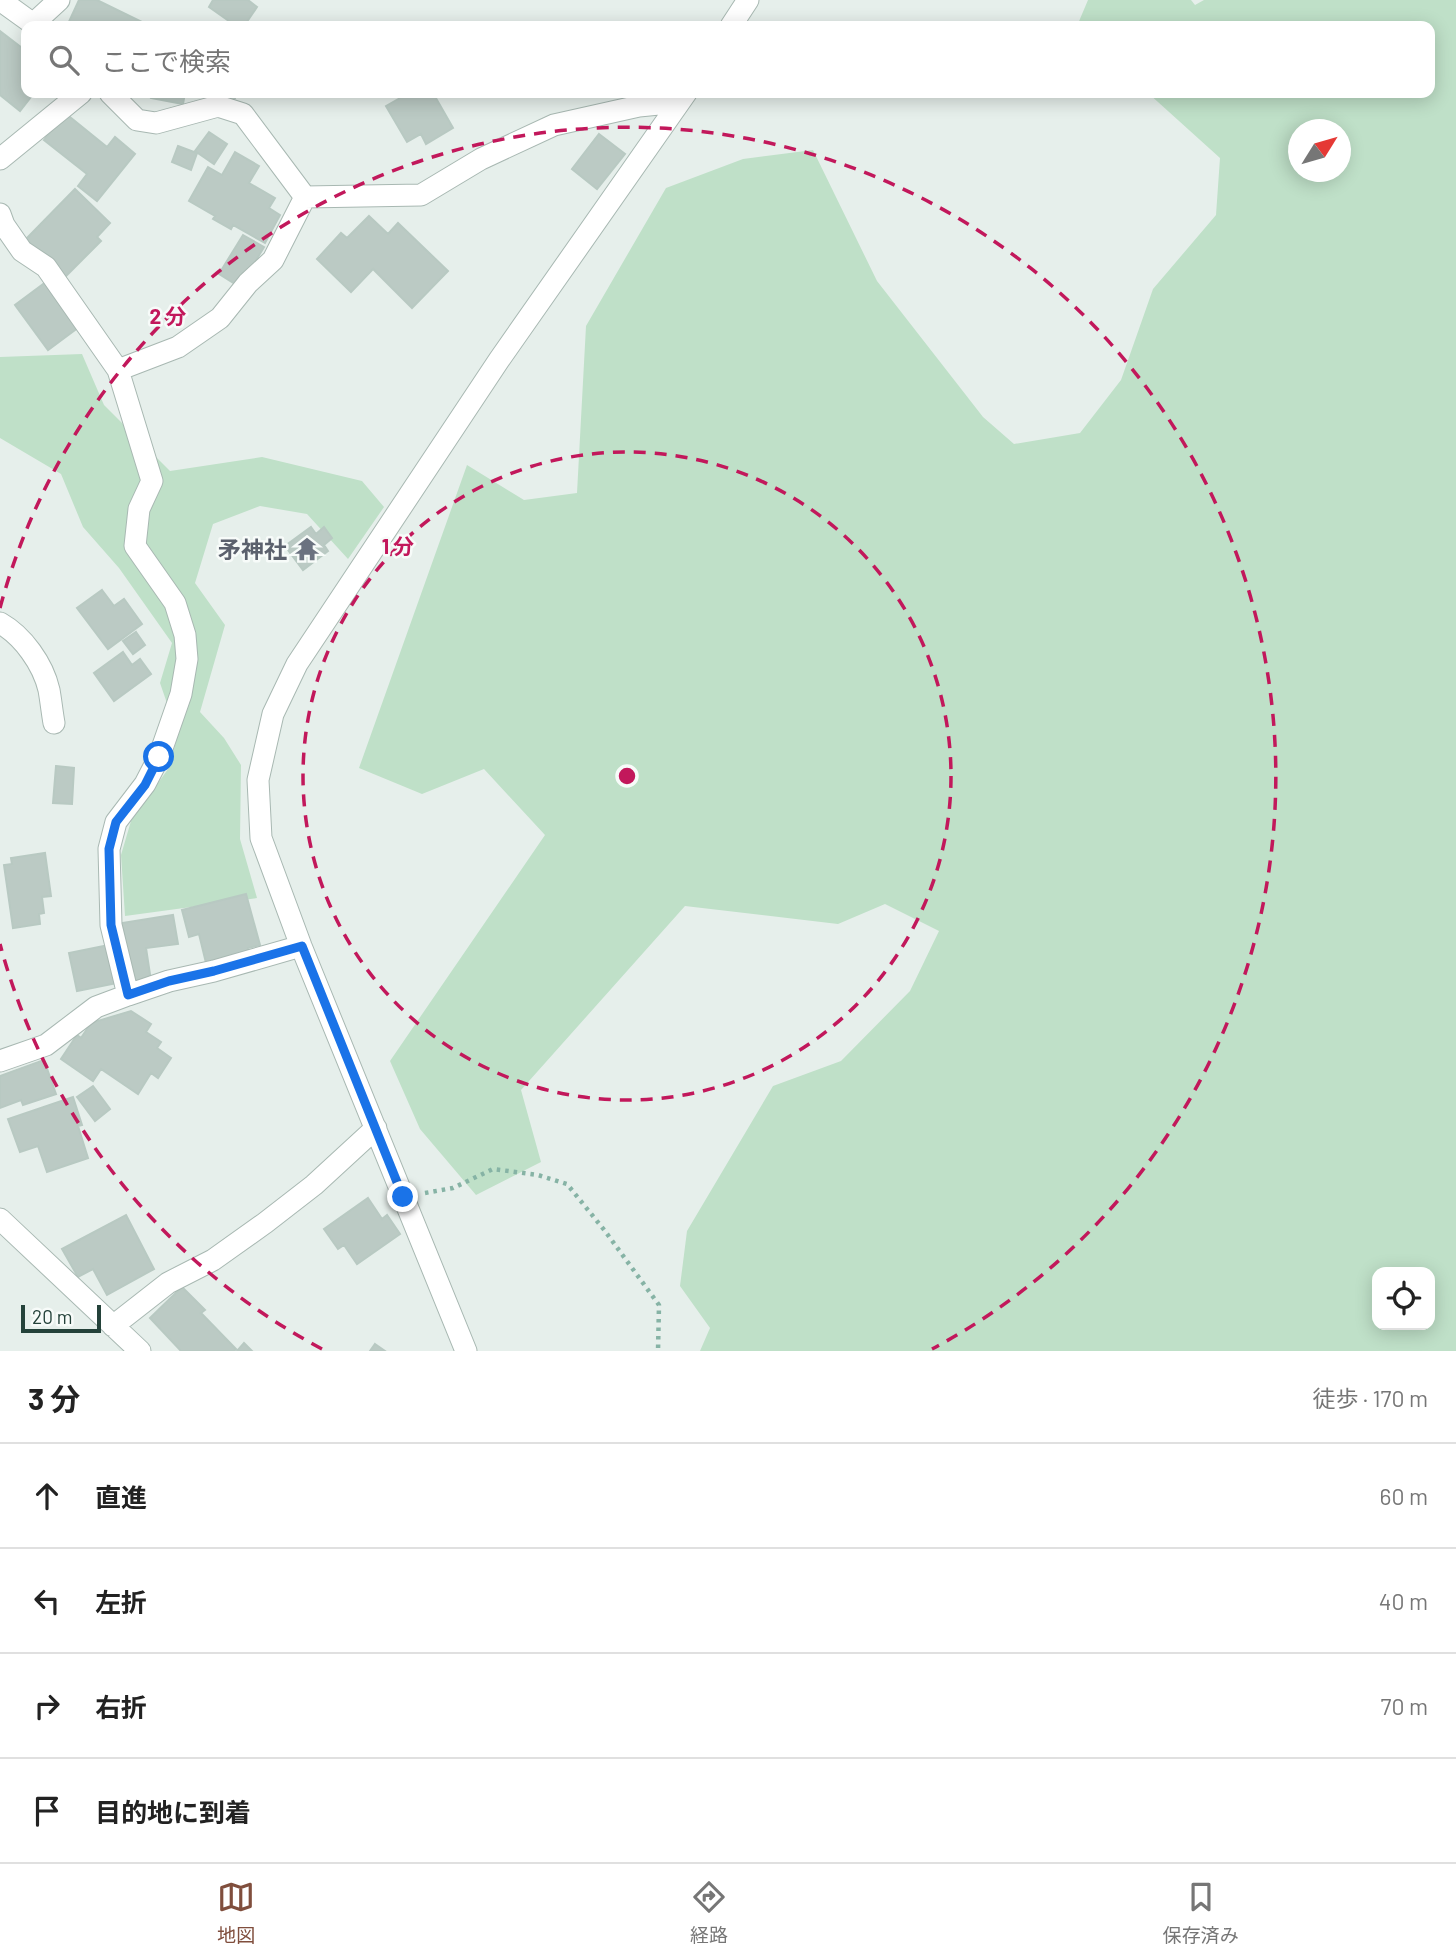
<!DOCTYPE html>
<html lang="ja">
<head>
<meta charset="utf-8">
<style>
	body { margin:0; font-family:Barlow,"Noto Sans JP",sans-serif; background:#f6f6f6; color:#222 }
	.controls { position:absolute; right:21px; bottom:21px; display:grid; overflow:hidden; border-radius:14px; box-shadow:0 4px 18px #0003 }
	.controls button { width:63px; height:63px; display:grid; place-items:center; padding:0; border:0; border-bottom:2px solid #e0e0e0; background:#fff; color:#222; font:35px sans-serif }
	.compass { position:absolute; left:1288px; top:119px; width:63px; height:63px; border-radius:50%; background:#fff; box-shadow:0 4px 18px #0003; rotate:53deg }
	.scale { position:absolute; left:21px; bottom:18px; width:80px; box-sizing:border-box; padding-left:7px; border:4px solid #24423a; border-top:0; font-size:19px; line-height:24px; white-space:nowrap; color:#24423a; -webkit-text-stroke:5px #f7fbf9; paint-order:stroke }
	.stop { position:absolute; width:21px; height:21px; margin:-16px; border:5px solid #1a73e8; border-radius:50%; background:#fff }
	.stop.end { background:#1a73e8; border-color:#fff; box-shadow:0 2px 7px #0008 }
	.list { margin:0; padding:0; list-style:none }
	h2 { display:flex; justify-content:space-between; align-items:center; height:91px; margin:0; padding:0 28px; font-size:30px }
	h2 small { font-size:23px; font-weight:400; color:#767676 }
	.list li { display:grid; grid-template-columns:46px 1fr auto; gap:21px; align-items:center; box-sizing:border-box; height:105px; padding:0 28px; border-top:2px solid #e0e0e0 }
	.list b { display:block; font-size:26px; white-space:nowrap }
	.list em { font-size:23px; font-style:normal; color:#767676 }
	.icon { flex:none; width:38px; height:38px; fill:none; stroke:currentColor; stroke-width:2; stroke-linecap:round; stroke-linejoin:round }
	.map { position:relative; flex:none; width:1456px; height:1351px; overflow:hidden }
	.search { position:absolute; background:#fff; box-shadow:0 4px 18px #0003; left:21px; right:21px; top:21px; height:77px; display:flex; align-items:center; gap:18px; box-sizing:border-box; padding:0 24px; border-radius:14px; color:#767676; font-size:26px }
	.sheet { height:511px; background:#fff }
	nav { display:flex; justify-content:space-around; align-items:center; box-sizing:border-box; height:98px; border-top:2px solid #e0e0e0; background:#fff; font-size:19px; color:#767676 }
	nav a { display:grid; justify-items:center; gap:4px }
	nav .on { color:#804e3d }
	.map>svg:first-child { display:block }
</style>
</head>
<body>
<div class="map">
<svg width="1456" height="1351" viewBox="0 0 1456 1351">
	<rect width="100%" height="100%" fill="#e6efeb"/>
	<path fill="#bfe0c8" fill-rule="evenodd" d="M 1088,0 L 1191,0 L 1195,5 L 1204,0 L 1456,0 L 1456,1351 L 700,1351 L 710,1328 L 680,1286 L 687,1231 L 773,1086 L 841,1061 L 910,991 L 939,931 L 885,904 L 838,924 L 685,906 L 521,1090 L 541,1162 L 476,1195 L 420,1129 L 390,1061 L 545,835 L 484,769 L 422,794 L 359,768 L 467,465 L 524,500 L 577,493 L 586,326 L 666,188 L 743,159 L 813,150 L 877,281 L 983,417 L 1014,444 L 1080,433 L 1121,380 L 1153,289 L 1216,215 L 1220,158 L 1148,93 L 1430,93 L 1430,26 L 1077,26 ZM 1298,130 L 1340,130 L 1340,172 L 1298,172 ZM 1377,1272 L 1430,1272 L 1430,1325 L 1377,1325 Z
		M 82,354 L 104,405 L 170,471 L 262,457 L 362,481 L 384,507 L 348,559 L 307,514 L 260,506 L 213,524 L 195,583 L 225,625 L 200,712 L 224,738 L 241,765 L 240,839 L 257,898 L 125,916 L 121,855 L 131,821 L 168,769 L 178,735 L 160,683 L 172,643 L 119,568 L 83,527 L 61,474 L 0,438 L 0,357 Z"/>
	<path fill="#bbcac4" stroke="#b8c9c2" stroke-width="2" d="M 79,0 L 97,0 L 150,26 L 67,26 Z
		M 213,0 L 248,0 L 257,7 L 244,26 L 236,26 L 209,7 Z
		M 0,31 L 26,51 L 26,93 L 34,93 L 20,111 L 0,95 Z
		M 152,93 L 185,93 L 183,104 L 151,98 Z
		M 207,93 L 236,93 L 235,98 Z
		M 409,93 L 433,93 L 453,128 L 426,144 L 421,134 L 407,142 L 386,106 Z
		M 65,113 L 107,147 L 115,137 L 135,154 L 97,201 L 78,186 L 87,174 L 44,140 Z
		M 209,132 L 227,144 L 214,164 L 195,151 Z
		M 599,134 L 625,154 L 597,189 L 572,169 Z
		M 178,146 L 197,153 L 191,170 L 172,162 Z
		M 235,152 L 259,166 L 249,183 L 275,198 L 269,208 L 280,215 L 265,243 L 233,225 L 231,229 L 213,219 L 215,216 L 189,201 L 208,167 L 222,175 Z
		M 75,189 L 110,223 L 97,237 L 101,241 L 65,277 L 26,239 Z
		M 369,216 L 388,234 L 398,223 L 448,271 L 412,308 L 373,269 L 351,292 L 317,259 L 341,233 L 347,238 Z
		M 243,235 L 264,247 L 240,287 L 219,274 Z
		M 46,282 L 79,327 L 48,350 L 15,305 Z
		M 311,527 L 316,534 L 324,527 L 332,538 L 324,545 L 328,551 L 303,570 L 285,546 Z
		M 102,590 L 114,606 L 124,599 L 142,624 L 108,649 L 77,608 Z
		M 136,632 L 145,645 L 133,654 L 123,641 Z
		M 123,652 L 132,665 L 140,659 L 151,674 L 114,701 L 94,673 Z
		M 56,766 L 74,768 L 72,804 L 53,803 Z
		M 45,853 L 51,896 L 42,897 L 44,913 L 39,914 L 40,924 L 13,928 L 4,865 L 12,864 L 11,858 Z
		M 246,894 L 260,945 L 248,948 L 250,956 L 207,967 L 199,934 L 189,937 L 182,910 Z
		M 173,915 L 178,944 L 146,948 L 151,981 L 131,984 L 122,923 Z
		M 109,945 L 117,983 L 77,991 L 69,953 Z
		M 131,1011 L 151,1024 L 146,1032 L 161,1042 L 157,1048 L 171,1058 L 158,1078 L 151,1073 L 138,1094 L 101,1069 L 93,1081 L 61,1059 L 77,1035 L 81,1038 L 91,1023 Z
		M 44,1060 L 56,1094 L 23,1105 L 21,1100 L 0,1108 L 0,1076 Z
		M 93,1086 L 110,1109 L 95,1121 L 77,1097 Z
		M 73,1097 L 82,1125 L 78,1126 L 88,1158 L 47,1172 L 38,1146 L 20,1152 L 8,1119 Z
		M 368,1198 L 382,1219 L 387,1215 L 400,1234 L 357,1264 L 344,1245 L 338,1249 L 324,1229 Z
		M 126,1215 L 154,1269 L 107,1295 L 93,1269 L 78,1277 L 62,1249 Z
		M 182,1287 L 205,1310 L 201,1313 L 236,1349 L 234,1351 L 181,1351 L 150,1318 Z
		M 244,1343 L 252,1351 L 237,1351 Z
		M 375,1344 L 385,1351 L 370,1351 Z"/>
	<g fill="none" stroke-linecap="round" stroke-linejoin="round">
		<g stroke="#a8b8b2" stroke-width="23">
			<path id="minor" d="M 0,0 L 36,26
				M 33,24 L 59,0
				M 731,26 L 748,0
				M 110,93 L 137,120 L 156,123 L 218,106 L 243,114 L 305,197 L 421,195 L 481,159 L 554,125 L 639,106 L 679,102
				M 0,159 L 81,93
				M 0,214 L 4,225 L 22,251 L 46,267 L 118,370 L 152,481 L 139,509 L 135,546 L 175,603 L 185,635 L 187,659 L 181,694 L 159,757 L 145,784 L 116,822 L 109,849 L 111,925 L 128,995
				M 118,370 L 178,347 L 220,318 L 248,283 L 273,260 L 305,197
				M 0,623 C 23,636 43,664 49,690 C 51,701 52,712 54,723
				M 0,1061 L 46,1045 L 96,1007 L 128,995 L 169,981 L 214,971 L 301,946
				M 0,1219 L 140,1351
				M 113,1326 L 168,1283 L 213,1260 L 265,1223 L 314,1185 L 376,1128
				M 466,1351 L 301,946 L 261,838 L 258,780 L 273,714 L 297,664 L 499,360 L 686,93"/>
		</g>
		<path stroke="#86b3a5" stroke-width="4.5" stroke-dasharray="3.5 5" stroke-linecap="butt" d="M 425,1193 L 453,1188 L 493,1169 L 538,1175 L 567,1184 L 605,1231 L 659,1305 L 658,1351"/>
		<use href="#minor" stroke="#fff" stroke-width="21"/>
	</g>
	<g fill="none" stroke-linecap="round" stroke-linejoin="round">
		<path stroke="#1a73e8" stroke-width="9" d="M 159,757 L 145,785 L 116,822 L 109,849 L 111,925 L 128,995 L 169,981 L 214,971 L 302,946 L 403,1197"/>
	</g>
	<g fill="none" stroke="#c2185b" stroke-width="3.5" stroke-dasharray="12 9">
		<circle cx="627" cy="776" r="324"/>
		<path d="M322 1349A649 649 0 0 1 0 944M0 608A649 649 0 1 1 932 1349"/>
	</g>
	<defs>
		<g id="temple-bare" transform="scale(1.89)"><path d="M0-6L5-2H3V0L6.5 2.5H4V6H1.5V3h-3V6H-4V2.5H-6.5L-3 0V-2H-5Z" fill="#6b7280" stroke="#f7fbf9" stroke-width="2.5" paint-order="stroke"/></g>
	</defs>
	<g fill-rule="evenodd">
		<use href="#temple-bare" x="307" y="549"/>
	</g>
	<g text-anchor="middle" dominant-baseline="central" stroke-width="5" stroke-linejoin="round" paint-order="stroke">
		<g font-size="23" font-weight="bold" fill="#5b616d" stroke="#f7fbf9" text-anchor="end">
			<text x="287" y="549">矛神社</text>
		</g>
	</g>
	<circle cx="627" cy="776" r="10" fill="#c2185b" stroke="#f7fbf9" stroke-width="3.5"/>
	<g font-size="21" text-anchor="middle" font-weight="bold" fill="#c2185b" stroke="#f7fbf9" stroke-width="5" stroke-linejoin="round" paint-order="stroke">
		<text x="168" y="324">2 分</text>
		<text x="398" y="554">1 分</text>
	</g>
</svg>
<div class="controls">
<button><svg class="icon" aria-label="locate" viewBox="0 0 24 24"><circle cx="12" cy="12" r="6"/><path d="M12 2v4M12 18v4M2 12h4M18 12h4"/></svg></button>
</div>
<svg class="compass" viewBox="-18 -18 36 36"><path d="M0-13l5 13h-10z" fill="#e53935"/><path d="M0 13l5-13h-10z" fill="#767676"/></svg>
<div class="scale">20 m</div>
<div class="stop" style="left:159px;top:757px"></div>
<div class="stop end" style="left:403px;top:1197px"></div>
<div class="search"><svg class="icon" aria-label="search" viewBox="0 0 24 24"><circle cx="10" cy="10" r="6"/><path d="M15 15l6 6"/></svg>ここで検索</div>
</div>
<section class="sheet">
<h2>3 分<small>徒歩 · 170 m</small></h2>
<ul class="list">
<li><svg class="icon" aria-label="ahead" viewBox="0 0 24 24"><path d="M12 20V5M6 11l6-6 6 6"/></svg><div><b>直進</b></div><em>60 m</em></li>
<li><svg class="icon" aria-label="left" viewBox="0 0 24 24"><path d="M17 20v-9H6M10 6l-5 5 5 5"/></svg><div><b>左折</b></div><em>40 m</em></li>
<li><svg class="icon" aria-label="right" viewBox="0 0 24 24"><path d="M7 20v-9h11M14 6l5 5-5 5"/></svg><div><b>右折</b></div><em>70 m</em></li>
<li><svg class="icon" aria-label="arrive" viewBox="0 0 24 24"><path d="M6 21V4h12l-3 4 3 4H6"/></svg><div><b>目的地に到着</b></div></li>
</ul>
</section>
<nav>
<a class="on"><svg class="icon" aria-label="map" viewBox="0 0 24 24"><path d="M3 6l6-2 6 2 6-2v14l-6 2-6-2-6 2zM9 4v14M15 6v14"/></svg>地図</a>
<a><svg class="icon" aria-label="directions" viewBox="0 0 24 24"><path d="M12 3l9 9-9 9-9-9zM9 14v-3h6M13 9l2 2-2 2"/></svg>経路</a>
<a><svg class="icon" aria-label="saved" viewBox="0 0 24 24"><path d="M7 4h10v16l-5-4-5 4z"/></svg>保存済み</a>
</nav>
</body>
</html>
